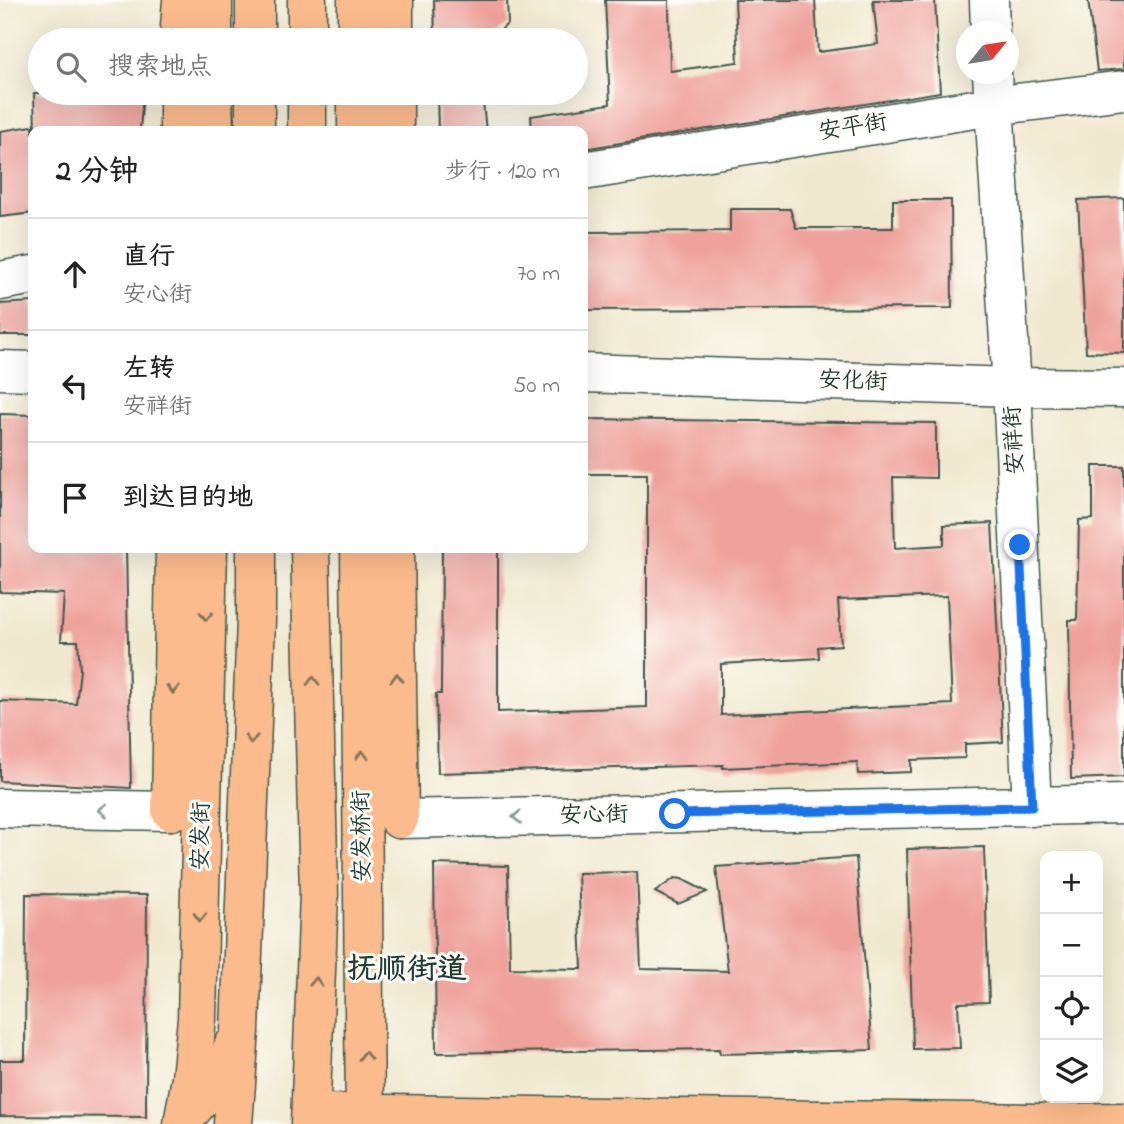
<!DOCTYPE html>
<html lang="zh">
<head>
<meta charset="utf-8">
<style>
	body { margin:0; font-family:"Indie Flower","LXGW WenKai TC",sans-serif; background:#f2f2f2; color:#222 }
	.controls { position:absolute; right:21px; bottom:21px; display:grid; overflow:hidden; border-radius:14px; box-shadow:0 7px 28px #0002 }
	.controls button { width:63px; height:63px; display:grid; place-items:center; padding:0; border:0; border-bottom:2px solid #e0e0e0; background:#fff; color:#222; font:35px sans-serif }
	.compass { position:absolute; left:956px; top:21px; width:63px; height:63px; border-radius:50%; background:#fff; box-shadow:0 7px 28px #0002; rotate:60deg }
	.stop { position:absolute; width:21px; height:21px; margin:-16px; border:5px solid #1a73e8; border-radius:50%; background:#fff }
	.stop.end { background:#1a73e8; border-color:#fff; box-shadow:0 2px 7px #0008 }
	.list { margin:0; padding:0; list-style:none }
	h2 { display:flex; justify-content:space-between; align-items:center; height:91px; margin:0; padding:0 28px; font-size:30px }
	h2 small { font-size:23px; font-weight:400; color:#767676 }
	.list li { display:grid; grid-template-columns:46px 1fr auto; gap:21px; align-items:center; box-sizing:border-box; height:112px; padding:0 28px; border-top:2px solid #e0e0e0 }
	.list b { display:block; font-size:26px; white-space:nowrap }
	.list p { margin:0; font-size:23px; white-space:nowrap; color:#767676 }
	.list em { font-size:23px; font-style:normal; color:#767676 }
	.icon { flex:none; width:38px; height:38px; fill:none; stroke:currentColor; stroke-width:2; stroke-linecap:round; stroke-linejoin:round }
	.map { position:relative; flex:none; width:1124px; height:1124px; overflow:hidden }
	.search { position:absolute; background:#fff; box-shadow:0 7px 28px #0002; left:28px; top:28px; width:560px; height:77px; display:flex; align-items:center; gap:18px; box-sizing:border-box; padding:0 24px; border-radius:38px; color:#767676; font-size:26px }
	.panel { position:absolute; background:#fff; box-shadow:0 7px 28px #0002; left:28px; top:126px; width:560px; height:427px; border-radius:14px }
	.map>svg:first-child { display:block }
</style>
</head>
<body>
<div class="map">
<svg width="1124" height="1124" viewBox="0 0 1124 1124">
	<rect width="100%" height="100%" fill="#fdfcf7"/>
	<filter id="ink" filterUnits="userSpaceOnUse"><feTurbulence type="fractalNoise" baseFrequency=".0143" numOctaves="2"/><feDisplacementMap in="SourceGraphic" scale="14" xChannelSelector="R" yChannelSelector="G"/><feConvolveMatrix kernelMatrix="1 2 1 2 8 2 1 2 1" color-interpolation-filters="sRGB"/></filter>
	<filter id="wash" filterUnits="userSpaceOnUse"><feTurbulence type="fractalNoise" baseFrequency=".00686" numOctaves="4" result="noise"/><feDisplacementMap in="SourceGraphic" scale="28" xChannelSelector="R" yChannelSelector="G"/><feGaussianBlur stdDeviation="1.57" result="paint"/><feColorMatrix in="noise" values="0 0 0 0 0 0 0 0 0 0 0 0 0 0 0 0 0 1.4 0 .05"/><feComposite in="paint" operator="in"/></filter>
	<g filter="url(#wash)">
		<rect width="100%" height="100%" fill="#f0e9d0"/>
		<g id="blocks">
			<path fill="#efa29b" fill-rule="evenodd" d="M 434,0 L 507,0 L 508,23 L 491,40 L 435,40 Z
				M 605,0 L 669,0 L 670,71 L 738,62 L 735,0 L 815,0 L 818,52 L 878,44 L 873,0 L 935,0 L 940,92 L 583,149 L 583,131 L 532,131 L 531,116 L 610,104 Z
				M 1088,0 L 1124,0 L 1124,69 L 1097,71 Z
				M 34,93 L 143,93 L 140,131 L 35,131 Z
				M 437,93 L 482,93 L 486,131 L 438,131 Z
				M 33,126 L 33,213 L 0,217 L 0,131 Z
				M 1124,198 L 1124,353 L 1086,352 L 1078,200 Z
				M 893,200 L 951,200 L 952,308 L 583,310 L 583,232 L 730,231 L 730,209 L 790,209 L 796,228 L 893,228 Z
				M 33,302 L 33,335 L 0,335 L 0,304 Z
				M 0,414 L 33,415 L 33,548 L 126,548 L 131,788 L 0,781 L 0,701 L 76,704 L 80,670 L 78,641 L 61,641 L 64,594 L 0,592 Z
				M 583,419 L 936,423 L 936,478 L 893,477 L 895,548 L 944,545 L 944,525 L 992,523 L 1003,742 L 965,744 L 965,758 L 911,760 L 911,772 L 858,774 L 857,762 L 723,768 L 723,765 L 438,773 L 436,694 L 441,694 L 442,548 L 498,548 L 498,712 L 647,707 L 647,474 L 583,474 ZM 947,596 L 952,704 L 721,715 L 721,664 L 819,658 L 818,647 L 841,645 L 838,600 Z
				M 1093,466 L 1124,466 L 1124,777 L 1071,779 L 1069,620 L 1077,620 L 1079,520 L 1093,519 Z
				M 984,847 L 989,1002 L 958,1003 L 960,1048 L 913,1049 L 907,849 Z
				M 856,857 L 872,1050 L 720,1054 L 719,1049 L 436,1053 L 434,864 L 508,866 L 510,968 L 582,969 L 578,873 L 637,872 L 641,969 L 728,971 L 716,867 Z
				M 675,878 L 682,879 L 707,892 L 678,904 L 655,892 Z
				M 26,894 L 147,895 L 146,1117 L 0,1116 L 0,1060 L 25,1060 Z"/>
		</g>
	</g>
	<g filter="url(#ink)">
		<use href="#blocks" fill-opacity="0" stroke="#3e574b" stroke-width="2"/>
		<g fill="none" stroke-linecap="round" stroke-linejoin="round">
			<g stroke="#3e574b" stroke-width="41">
				<path id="minor" d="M 989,0 L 990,32
					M 992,74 L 1012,387 L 1032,807
					M 583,171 L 993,106 L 1124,90
					M 0,281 L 33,275
					M 0,370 L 33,371
					M 583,373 L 1012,387 L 1124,388
					M 0,808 L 171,811
					M 399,819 L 1124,804"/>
			</g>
			<g stroke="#3e574b" stroke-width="41">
				<path id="major" d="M 213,0 L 213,40
					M 357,0 L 357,40
					M 394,0 L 394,40
					M 179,40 L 182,0
					M 179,93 L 179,131
					M 213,93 L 214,131
					M 357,93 L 357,131
					M 394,93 L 394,131
					M 360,548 L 365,1124
					M 395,548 L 399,819
					M 171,811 L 175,548
					M 312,1113 L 1037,1123 L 1124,1122
					M 183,1124 L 191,1078 L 197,1019 L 208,548"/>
			</g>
			<g stroke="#3e574b" stroke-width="41">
				<path id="highway" d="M 255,0 L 255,40
					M 307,0 L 307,40
					M 255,93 L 255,131
					M 307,93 L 307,131
					M 310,548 L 319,894 L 310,1124
					M 184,1119 C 204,1096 222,1074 234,1045
					M 233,1124 L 240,1030 L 256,621 L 256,548"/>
			</g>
			<use href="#minor" stroke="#fff" stroke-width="38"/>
			<use href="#major" stroke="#fbbb8c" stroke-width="38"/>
			<use href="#highway" stroke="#fbbb8c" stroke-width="38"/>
		</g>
		<defs><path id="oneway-chevron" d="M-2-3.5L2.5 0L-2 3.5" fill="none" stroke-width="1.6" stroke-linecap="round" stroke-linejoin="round" transform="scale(1.75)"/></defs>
		<g stroke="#82765c">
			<use href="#oneway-chevron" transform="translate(206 616) rotate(91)"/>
			<use href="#oneway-chevron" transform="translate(397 678) rotate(-91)"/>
			<use href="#oneway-chevron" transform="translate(313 681) rotate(-92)"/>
			<use href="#oneway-chevron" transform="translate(173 689) rotate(91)"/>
			<use href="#oneway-chevron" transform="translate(251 739) rotate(92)"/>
			<use href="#oneway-chevron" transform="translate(362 755) rotate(-91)"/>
			<use href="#oneway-chevron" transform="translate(200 917) rotate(91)"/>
			<use href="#oneway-chevron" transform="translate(316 982) rotate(-88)"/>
			<use href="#oneway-chevron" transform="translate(365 1056) rotate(-91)"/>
		</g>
		<g stroke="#8f9e9a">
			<use href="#oneway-chevron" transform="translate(103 810) rotate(-179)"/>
			<use href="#oneway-chevron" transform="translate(517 817) rotate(179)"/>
		</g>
	</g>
	<g fill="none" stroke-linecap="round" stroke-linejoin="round" filter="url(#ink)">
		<path stroke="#1a73e8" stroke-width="9" d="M 675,814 L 1032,807 L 1020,545"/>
	</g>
	<g text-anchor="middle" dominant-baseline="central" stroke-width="6" stroke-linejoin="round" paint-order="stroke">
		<g font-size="23" fill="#1f3d34" stroke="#fdfcf7">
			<text transform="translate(853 128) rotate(-9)">安平街</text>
			<text transform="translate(853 382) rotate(2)">安化街</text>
			<text transform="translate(1015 440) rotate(-93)">安祥街</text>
			<text transform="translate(594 816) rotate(-1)">安心街</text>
			<text transform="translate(202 836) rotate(-89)">安发街</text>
			<text transform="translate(363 836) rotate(-91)">安发桥街</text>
		</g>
		<g font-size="30" font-weight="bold" fill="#1f3d34" stroke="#fdfcf7">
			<text x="407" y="971">抚顺街道</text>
		</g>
	</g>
</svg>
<div class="controls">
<button>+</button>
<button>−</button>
<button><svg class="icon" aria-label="locate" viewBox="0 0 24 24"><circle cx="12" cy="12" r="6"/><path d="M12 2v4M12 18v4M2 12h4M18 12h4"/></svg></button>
<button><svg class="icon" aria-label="layers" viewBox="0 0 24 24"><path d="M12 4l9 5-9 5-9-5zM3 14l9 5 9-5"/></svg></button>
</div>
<svg class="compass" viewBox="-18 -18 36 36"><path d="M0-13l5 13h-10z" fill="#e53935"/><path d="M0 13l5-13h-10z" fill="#767676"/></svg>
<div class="stop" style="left:675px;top:814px"></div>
<div class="stop end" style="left:1020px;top:545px"></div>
<div class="search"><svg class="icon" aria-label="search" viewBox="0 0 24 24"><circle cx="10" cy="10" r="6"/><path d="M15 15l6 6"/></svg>搜索地点</div>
<section class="panel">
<h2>2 分钟<small>步行 · 120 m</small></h2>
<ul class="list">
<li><svg class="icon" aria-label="ahead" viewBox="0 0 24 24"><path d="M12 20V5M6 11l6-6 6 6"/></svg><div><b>直行</b><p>安心街</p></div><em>70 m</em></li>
<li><svg class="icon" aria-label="left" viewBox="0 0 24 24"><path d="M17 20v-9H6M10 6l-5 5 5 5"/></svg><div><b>左转</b><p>安祥街</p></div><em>50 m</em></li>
<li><svg class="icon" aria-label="arrive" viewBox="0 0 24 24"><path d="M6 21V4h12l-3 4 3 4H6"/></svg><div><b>到达目的地</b></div></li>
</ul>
</section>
</div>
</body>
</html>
